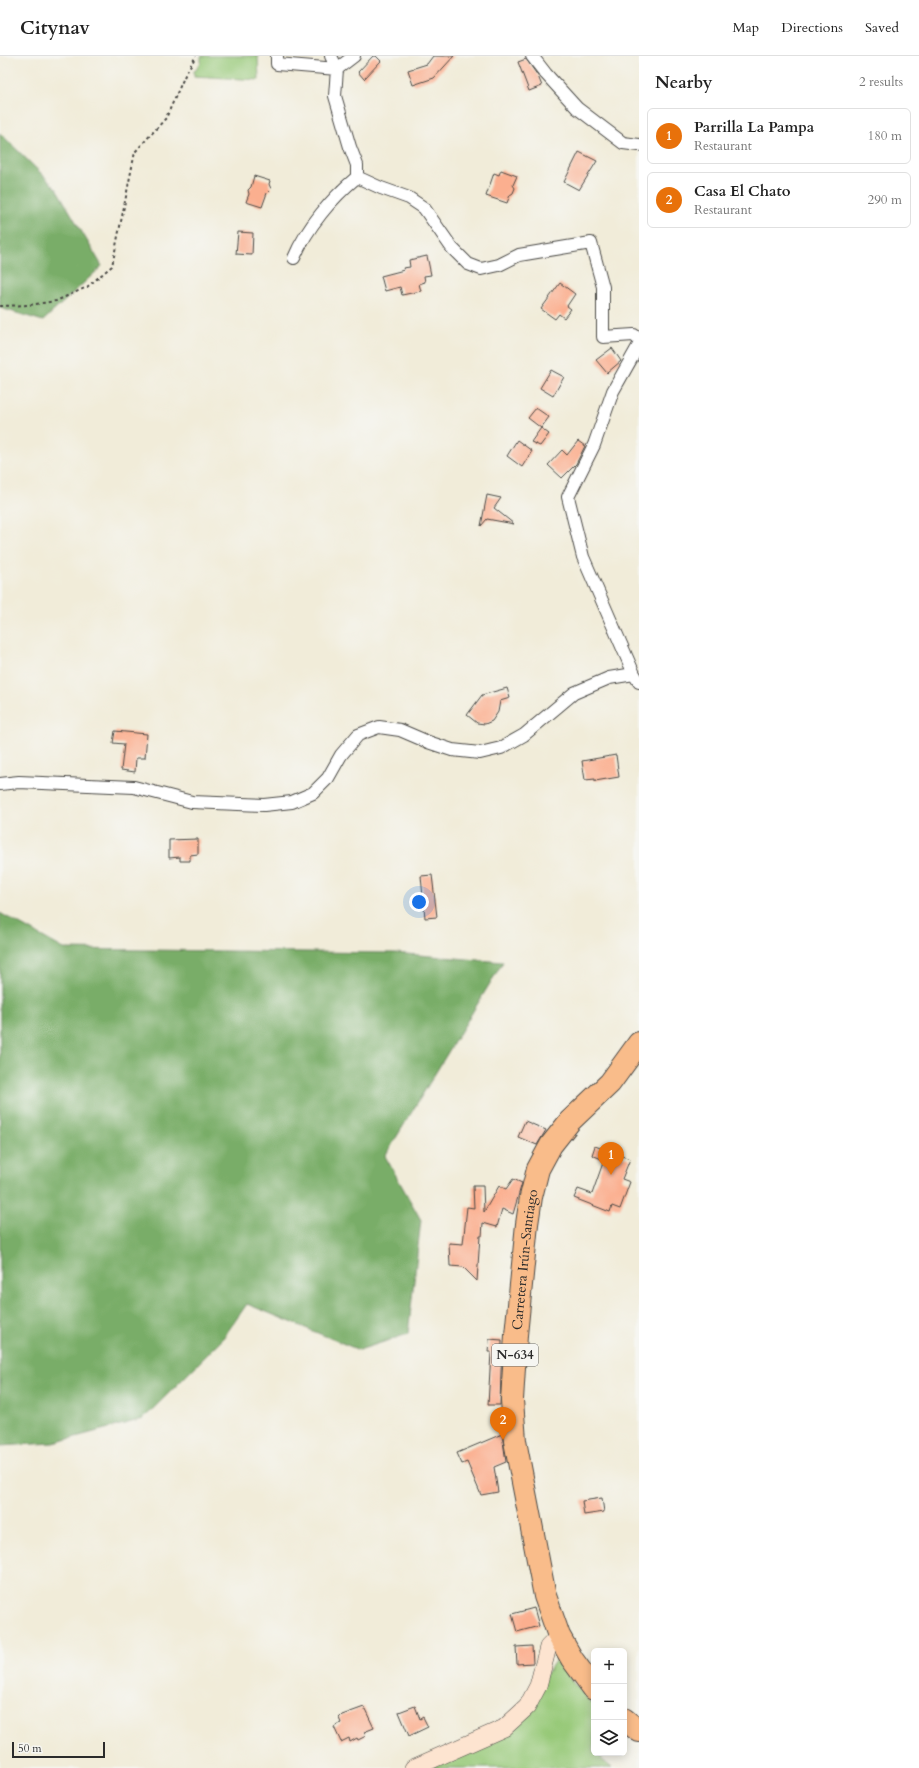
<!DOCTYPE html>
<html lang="en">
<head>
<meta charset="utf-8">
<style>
	body { margin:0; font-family:Cardo,serif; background:#f2f2f2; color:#222 }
	.controls { position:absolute; right:12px; bottom:12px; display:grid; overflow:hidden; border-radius:6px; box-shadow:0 2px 10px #0003 }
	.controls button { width:36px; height:36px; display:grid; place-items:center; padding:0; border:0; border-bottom:1px solid #e0e0e0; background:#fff; color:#222; font:20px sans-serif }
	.scale { position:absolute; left:12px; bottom:10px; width:93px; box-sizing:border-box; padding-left:4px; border:2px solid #2b2b2b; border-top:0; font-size:11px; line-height:14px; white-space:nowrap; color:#2b2b2b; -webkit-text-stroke:3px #f6f6f2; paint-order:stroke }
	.you { position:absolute; left:419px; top:846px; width:14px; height:14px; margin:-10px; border:3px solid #fff; border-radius:50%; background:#1a73e8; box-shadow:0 0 0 6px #1a73e833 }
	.badge { display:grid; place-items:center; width:26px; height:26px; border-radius:50%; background:#ea580c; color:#fff; font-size:13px; font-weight:700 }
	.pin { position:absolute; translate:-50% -33px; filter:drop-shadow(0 1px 2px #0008) }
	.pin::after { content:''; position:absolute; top:21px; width:14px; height:12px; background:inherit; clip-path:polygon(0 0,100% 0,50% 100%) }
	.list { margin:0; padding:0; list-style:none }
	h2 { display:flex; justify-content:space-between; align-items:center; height:52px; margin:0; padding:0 16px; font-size:17px }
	h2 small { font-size:13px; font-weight:400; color:#767676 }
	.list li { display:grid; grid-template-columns:26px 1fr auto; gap:12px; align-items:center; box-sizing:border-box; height:56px; margin:0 8px 8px; padding:0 8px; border:1px solid #e0e0e0; border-radius:6px }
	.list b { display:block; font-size:15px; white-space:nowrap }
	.list p { margin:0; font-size:13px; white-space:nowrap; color:#767676 }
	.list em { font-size:13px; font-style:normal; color:#767676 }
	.icon { flex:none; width:22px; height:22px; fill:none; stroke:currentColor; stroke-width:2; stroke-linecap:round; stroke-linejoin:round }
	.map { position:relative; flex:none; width:639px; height:1712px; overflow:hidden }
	header { display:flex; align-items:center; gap:24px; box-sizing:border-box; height:56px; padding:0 20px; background:#fff; border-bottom:1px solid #e0e0e0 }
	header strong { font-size:19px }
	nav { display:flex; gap:22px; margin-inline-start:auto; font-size:14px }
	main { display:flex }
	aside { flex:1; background:#fff }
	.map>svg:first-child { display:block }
</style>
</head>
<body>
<header>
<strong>Citynav</strong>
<nav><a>Map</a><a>Directions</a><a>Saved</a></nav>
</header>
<main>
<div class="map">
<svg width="639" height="1712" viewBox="0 0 639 1712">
	<rect width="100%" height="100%" fill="#f6f6f2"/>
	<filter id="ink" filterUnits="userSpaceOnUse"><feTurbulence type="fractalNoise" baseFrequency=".025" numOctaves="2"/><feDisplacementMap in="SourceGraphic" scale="8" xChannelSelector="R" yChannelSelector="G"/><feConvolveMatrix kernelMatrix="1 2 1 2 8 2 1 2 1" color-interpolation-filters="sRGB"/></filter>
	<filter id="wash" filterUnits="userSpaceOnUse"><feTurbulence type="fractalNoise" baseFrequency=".012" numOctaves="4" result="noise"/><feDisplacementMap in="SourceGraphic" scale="16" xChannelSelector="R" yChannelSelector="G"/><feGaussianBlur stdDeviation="0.9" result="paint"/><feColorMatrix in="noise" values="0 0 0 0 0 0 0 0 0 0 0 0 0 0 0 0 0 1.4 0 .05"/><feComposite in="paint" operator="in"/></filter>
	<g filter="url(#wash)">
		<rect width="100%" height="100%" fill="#f1ecd9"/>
		<path fill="#97c978" stroke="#617a52" d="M 201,0 L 258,0 L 259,24 L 194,20 L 194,15 L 196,14 L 201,6 Z
			M 557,1602 L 574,1628 L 594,1649 L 594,1697 L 605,1697 L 601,1703 L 612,1712 L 430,1712 L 509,1675 Z"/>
		<path fill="#79ad68" stroke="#526c4a" d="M 0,77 L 56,132 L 102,210 L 43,265 L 0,252 Z
			M 0,857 L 64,893 L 395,897 L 503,906 L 385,1100 L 421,1164 L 408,1278 L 359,1294 L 247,1248 L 221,1285 L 143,1363 L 53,1387 L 0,1390 Z"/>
		<g id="blocks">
			<path fill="#fbaf8f" d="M 373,0 L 376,0 L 381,5 L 364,23 L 358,16 Z
				M 433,0 L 454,0 L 434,22 L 413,29 L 408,14 L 427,8 Z
				M 526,3 L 538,20 L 542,30 L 529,35 L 518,6 Z
				M 579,96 L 597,105 L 579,134 L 564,126 Z
				M 501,114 L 517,120 L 513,129 L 515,132 L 513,137 L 510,139 L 507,147 L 486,140 L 494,117 L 499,119 Z
				M 254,120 L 270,125 L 269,128 L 271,133 L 267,137 L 262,151 L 246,146 L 249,138 L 248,134 L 251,131 Z
				M 238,176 L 253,177 L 252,199 L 236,198 Z
				M 427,200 L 431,219 L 424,220 L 425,226 L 419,228 L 421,235 L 402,239 L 400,231 L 385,235 L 381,220 L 404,214 L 403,212 L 410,211 L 409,204 Z
				M 560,227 L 575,238 L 567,250 L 571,253 L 564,262 L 559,258 L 555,263 L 541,253 Z
				M 612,292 L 621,305 L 607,317 L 596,304 Z
				M 551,314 L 564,321 L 553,340 L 540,332 Z
				M 536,352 L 549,361 L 541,372 L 528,362 Z
				M 541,372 L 549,378 L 540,390 L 531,386 Z
				M 517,384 L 532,395 L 522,411 L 507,400 Z
				M 578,385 L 585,390 L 576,408 L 562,422 L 548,409 L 562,394 L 567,399 Z
				M 487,439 L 501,442 L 494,452 L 514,468 L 487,463 L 481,470 Z
				M 507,632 L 510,642 L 500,645 L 498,656 L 492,665 L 485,668 L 477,667 L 467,659 L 482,639 Z
				M 115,675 L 147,678 L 145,702 L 136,702 L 135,716 L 121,714 L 124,688 L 113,687 Z
				M 616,699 L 619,721 L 595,725 L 595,723 L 585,724 L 582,705 Z
				M 198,783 L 198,798 L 190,799 L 190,805 L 180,805 L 180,801 L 169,802 L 169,784 Z
				M 432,819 L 437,861 L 425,862 L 421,820 Z
				M 525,1065 L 546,1074 L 537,1089 L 518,1081 Z
				M 595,1090 L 630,1103 L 622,1123 L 630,1126 L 620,1153 L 612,1150 L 610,1156 L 574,1142 L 578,1133 L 592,1138 L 604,1104 L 592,1099 Z
				M 513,1123 L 522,1127 L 513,1158 L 502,1153 L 497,1171 L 483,1167 L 482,1180 L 480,1180 L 477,1225 L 463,1211 L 450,1210 L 449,1187 L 463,1188 L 467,1151 L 474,1152 L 473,1130 L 483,1130 L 484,1156 L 499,1130 L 506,1133 Z
				M 489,1283 L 502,1284 L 500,1349 L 488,1349 L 491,1296 L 488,1296 Z
				M 502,1378 L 506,1406 L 494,1411 L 498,1436 L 481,1439 L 467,1406 L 462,1408 L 457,1397 Z
				M 602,1442 L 604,1456 L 584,1459 L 582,1445 Z
				M 534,1552 L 539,1570 L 517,1576 L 512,1558 Z
				M 532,1590 L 533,1607 L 517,1608 L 516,1591 Z
				M 415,1650 L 420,1663 L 423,1661 L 428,1671 L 409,1680 L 399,1656 Z
				M 364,1651 L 374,1672 L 364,1676 L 366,1680 L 358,1684 L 357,1682 L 350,1686 L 349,1682 L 341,1686 L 334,1671 L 341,1667 L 339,1662 L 342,1659 Z"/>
		</g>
	</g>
	<g filter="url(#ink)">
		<use href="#blocks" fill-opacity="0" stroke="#494845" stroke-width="1"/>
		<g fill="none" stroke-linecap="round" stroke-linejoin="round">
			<g stroke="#494845" stroke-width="14">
				<path id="street" d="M 277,0 L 277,8 L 337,13 L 331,0
					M 532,0 L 546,18 L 577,52 L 623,87 L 639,89
					M 357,121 L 381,132 L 409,142 L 424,152 L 452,192 L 468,208 L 481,213 L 499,209 L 519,199 L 591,187 L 603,231 L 603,281 L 634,279 L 639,284
					M 294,202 C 307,171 332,142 357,121 L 357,109 L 350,91 L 335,40 L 337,13 L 354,0
					M 639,289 L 613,335 L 594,389 L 568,441 L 583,501 L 634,618 L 639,626
					M 0,728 L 19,726 L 134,731 L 192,746 L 264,749 L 292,746 L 313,737 L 328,722 L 341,699 L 358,679 L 379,671 L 400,674 L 428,686 L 452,694 L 480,697 L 501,692 L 524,679 L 574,637 L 609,622 L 634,618"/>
			</g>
			<g stroke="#494845" stroke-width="18">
				<path id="secondary" d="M 413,1712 L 504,1672 L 527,1651 L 538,1630 L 548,1591 L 559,1580"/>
			</g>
			<g stroke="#494845" stroke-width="24">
				<g id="highway">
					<path id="s1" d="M 594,1633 L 572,1603 L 559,1580 L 545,1540 L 515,1385 L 512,1344 L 516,1279 L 527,1168 L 531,1141 L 538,1113 L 551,1089 L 570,1065 L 610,1027 L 639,987"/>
					<path d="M 624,1663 L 639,1675"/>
				</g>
			</g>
			<path stroke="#494845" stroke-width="2" stroke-dasharray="3 3" stroke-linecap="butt" d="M 0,250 L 29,249 L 56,245 L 87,231 L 112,210 L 135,96 L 166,62 L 185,19 L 196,0"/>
			<use href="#street" stroke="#fff" stroke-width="12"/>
			<use href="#secondary" stroke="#fde4d0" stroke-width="17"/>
			<use href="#highway" stroke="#f9bc8a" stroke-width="22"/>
		</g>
	</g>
	<g text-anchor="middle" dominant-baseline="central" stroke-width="3" stroke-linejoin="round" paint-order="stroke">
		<rect fill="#f6f6f2" stroke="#686867" stroke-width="1" x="492" y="1288" width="46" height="22" rx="3"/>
		<g font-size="13" font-weight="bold" fill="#2b2b2b">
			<text x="515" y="1299">N-634</text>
		</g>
		<g font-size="14" fill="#2b2b2b" stroke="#f6f6f2">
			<text stroke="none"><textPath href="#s1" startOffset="446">Carretera Irún-Santiago</textPath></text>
		</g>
	</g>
</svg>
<div class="controls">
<button>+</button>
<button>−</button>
<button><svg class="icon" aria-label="layers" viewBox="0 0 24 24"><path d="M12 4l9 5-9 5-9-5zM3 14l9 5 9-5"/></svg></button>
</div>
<div class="scale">50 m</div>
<div class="you"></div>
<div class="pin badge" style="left:611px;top:1119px;background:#e8710a">1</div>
<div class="pin badge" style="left:503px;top:1384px;background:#e8710a">2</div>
</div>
<aside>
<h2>Nearby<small>2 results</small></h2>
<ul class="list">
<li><span class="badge" style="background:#e8710a">1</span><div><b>Parrilla La Pampa</b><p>Restaurant</p></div><em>180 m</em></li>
<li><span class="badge" style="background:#e8710a">2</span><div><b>Casa El Chato</b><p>Restaurant</p></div><em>290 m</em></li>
</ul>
</aside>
</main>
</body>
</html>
